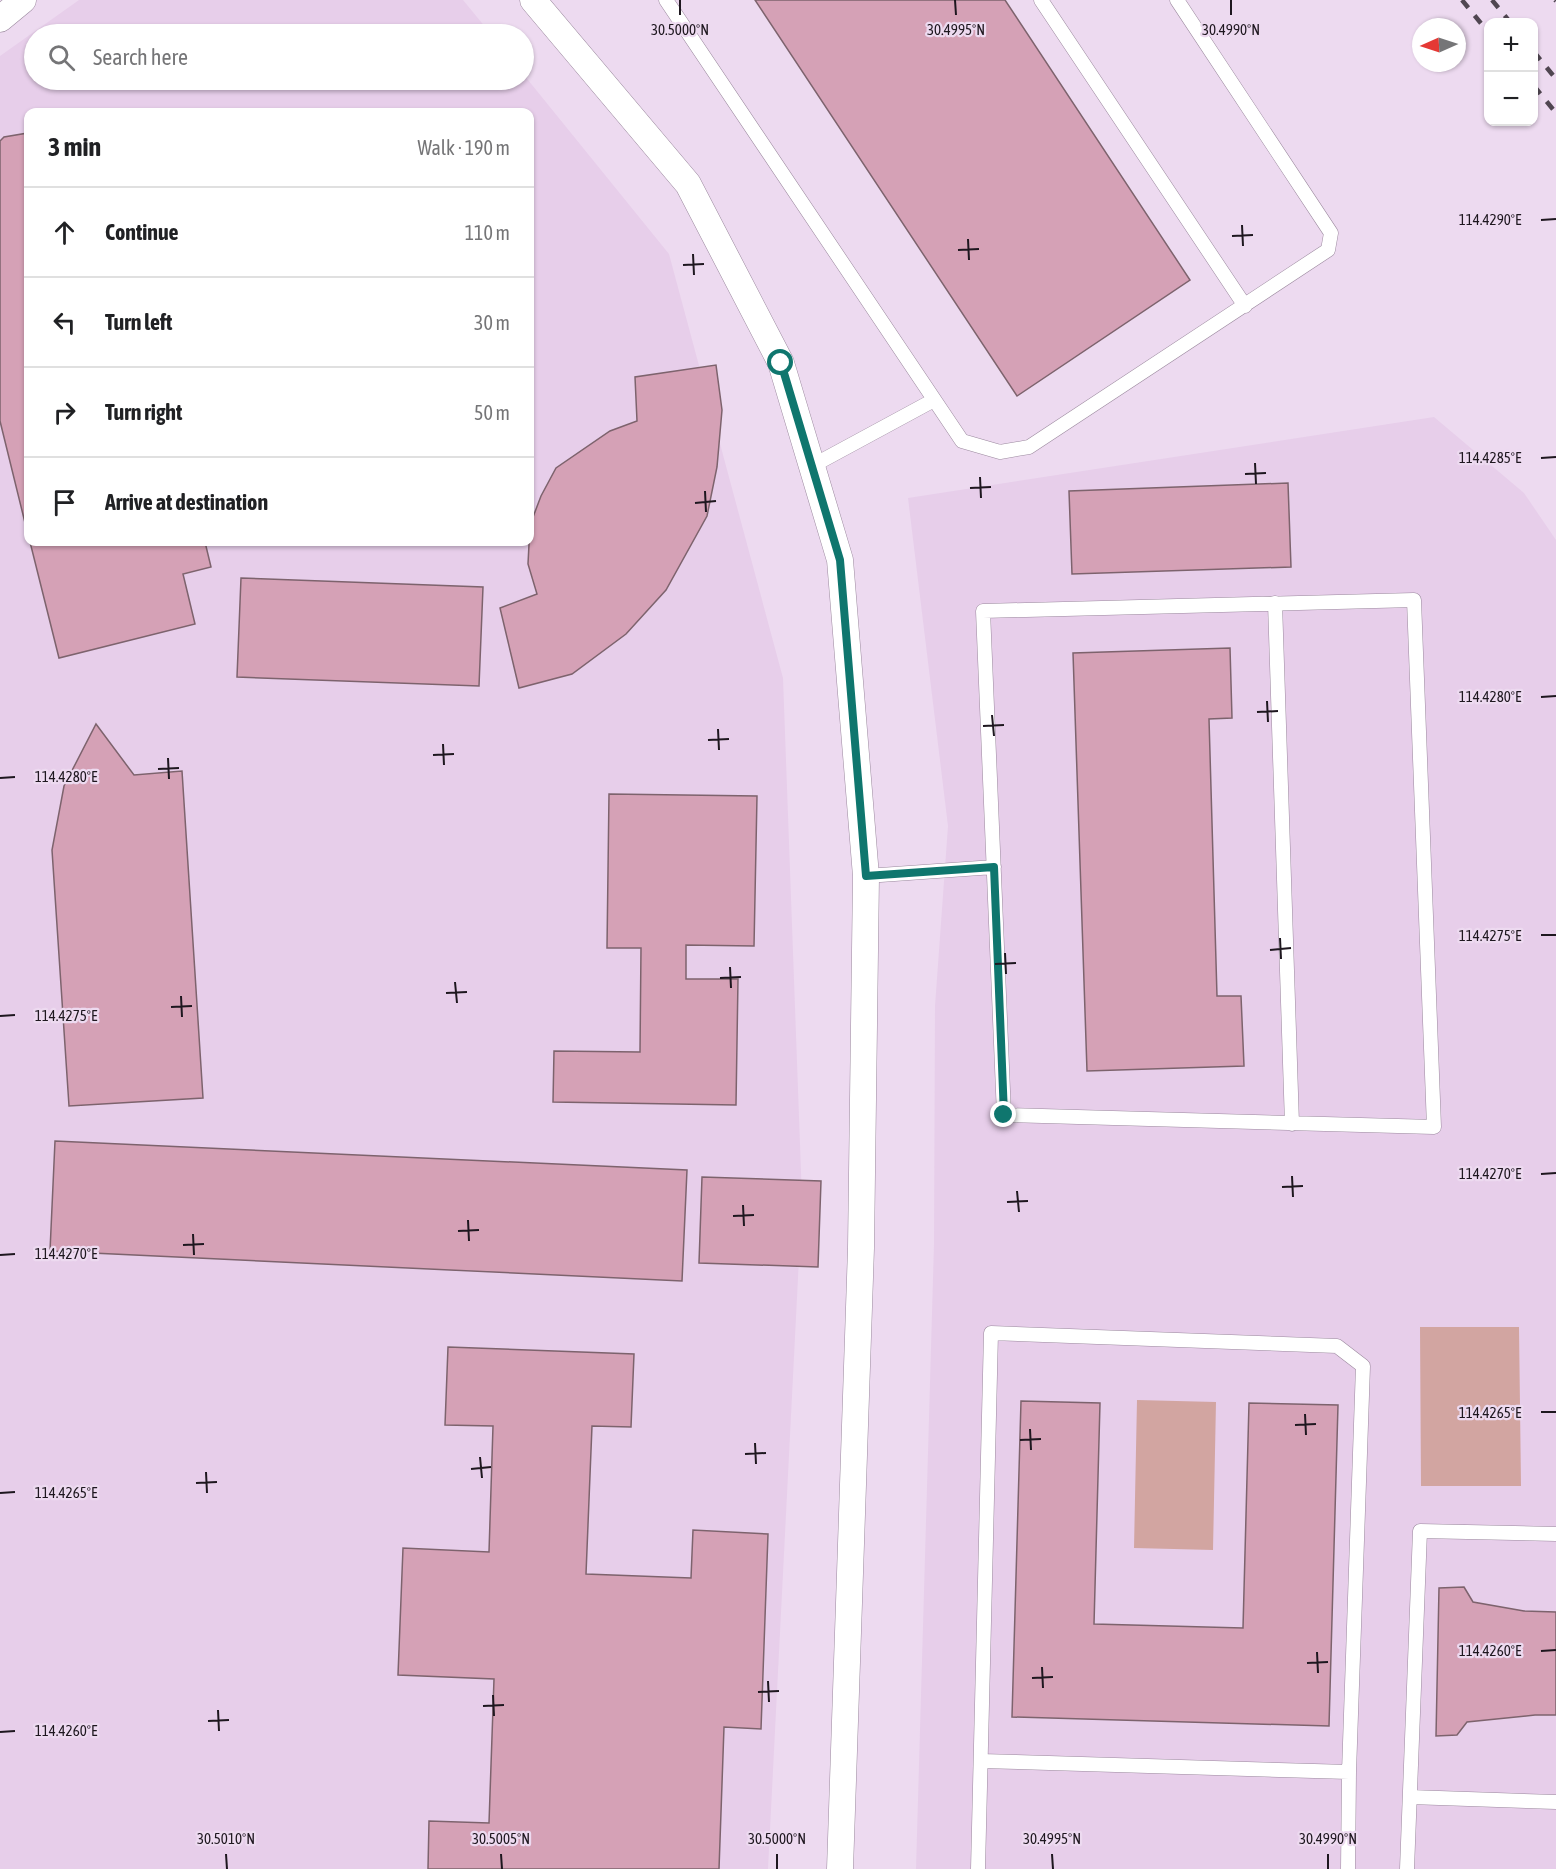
<!DOCTYPE html>
<html lang="en">
<head>
<meta charset="utf-8">
<style>
	body { margin:0; font-family:"Asap Condensed",sans-serif; background:#f2f2f2; color:#202124 }
	.controls { position:absolute; right:18px; top:18px; display:grid; overflow:hidden; border-radius:12px; box-shadow:0 2px 4px #0004 }
	.controls button { width:54px; height:54px; display:grid; place-items:center; padding:0; border:0; border-bottom:2px solid #e0e0e0; background:#fff; color:#202124; font:30px sans-serif }
	.compass { position:absolute; left:1412px; top:18px; width:54px; height:54px; border-radius:50%; background:#fff; box-shadow:0 2px 4px #0004; rotate:267deg }
	.stop { position:absolute; width:18px; height:18px; margin:-14px; border:4px solid #0f766e; border-radius:50%; background:#fff }
	.stop.end { background:#0f766e; border-color:#fff; box-shadow:0 2px 6px #0008 }
	.list { margin:0; padding:0; list-style:none }
	h2 { display:flex; justify-content:space-between; align-items:center; height:78px; margin:0; padding:0 24px; font-size:26px }
	h2 small { font-size:20px; font-weight:400; color:#757577 }
	.list li { display:grid; grid-template-columns:39px 1fr auto; gap:18px; align-items:center; box-sizing:border-box; height:90px; padding:0 24px; border-top:2px solid #e0e0e0 }
	.list b { display:block; font-size:22px; white-space:nowrap }
	.list em { font-size:20px; font-style:normal; color:#757577 }
	.icon { flex:none; width:33px; height:33px; fill:none; stroke:currentColor; stroke-width:2; stroke-linecap:round; stroke-linejoin:round }
	.map { position:relative; flex:none; width:1556px; height:1869px; overflow:hidden }
	.search { position:absolute; background:#fff; box-shadow:0 2px 4px #0004; left:24px; top:24px; width:510px; height:66px; display:flex; align-items:center; gap:15px; box-sizing:border-box; padding:0 21px; border-radius:33px; color:#757577; font-size:22px }
	.panel { position:absolute; background:#fff; box-shadow:0 2px 4px #0004; left:24px; top:108px; width:510px; height:438px; border-radius:12px }
	.map>svg:first-child { display:block }
</style>
</head>
<body>
<div class="map">
<svg width="1556" height="1869" viewBox="0 0 1556 1869">
	<rect width="100%" height="100%" fill="#eddaf0"/>
	<path fill="#e7ceea" fill-rule="evenodd" d="M 79,0 L 463,0 L 491,34 L 34,34 L 34,80 L 524,80 L 524,75 L 669,254 L 783,678 L 802,1199 L 768,1869 L 0,1869 L 0,56 ZM 28,112 L 530,112 L 530,542 L 28,542 Z
		M 1434,417 L 1524,493 L 1556,540 L 1556,1869 L 916,1869 L 934,1244 L 935,1006 L 948,826 L 908,498 Z"/>
	<path fill="#d2a5a1" d="M 1420,1327 L 1519,1327 L 1521,1486 L 1421,1486 Z
		M 1137,1400 L 1216,1402 L 1213,1550 L 1134,1548 Z"/>
	<path fill="#d5a1b6" stroke="#7d636d" stroke-width="1.5" d="M 755,0 L 1005,0 L 1190,280 L 1017,396 Z
		M 28,133 L 28,535 L 0,421 L 0,141 L 4,137 Z
		M 716,365 L 722,410 L 717,467 L 707,516 L 666,590 L 626,634 L 572,674 L 519,688 L 500,608 L 537,594 L 528,564 L 530,525 L 541,496 L 556,468 L 610,431 L 637,421 L 635,377 Z
		M 1288,483 L 1291,567 L 1072,574 L 1069,491 Z
		M 30,542 L 205,542 L 211,567 L 183,574 L 195,624 L 59,658 Z
		M 241,578 L 483,587 L 479,686 L 237,677 Z
		M 1230,648 L 1232,718 L 1209,719 L 1217,996 L 1241,996 L 1244,1066 L 1087,1071 L 1073,653 Z
		M 96,724 L 134,775 L 182,771 L 203,1098 L 69,1106 L 52,850 L 64,786 Z
		M 609,794 L 757,796 L 754,946 L 686,945 L 686,979 L 738,979 L 736,1105 L 553,1102 L 554,1051 L 640,1052 L 641,948 L 607,948 Z
		M 55,1141 L 687,1170 L 682,1281 L 50,1251 Z
		M 702,1177 L 821,1181 L 818,1267 L 699,1263 Z
		M 448,1347 L 634,1354 L 631,1427 L 592,1426 L 586,1574 L 691,1578 L 693,1530 L 768,1534 L 761,1729 L 724,1727 L 719,1869 L 428,1869 L 429,1821 L 489,1823 L 494,1679 L 398,1675 L 403,1548 L 489,1552 L 493,1426 L 445,1425 Z
		M 1021,1401 L 1100,1403 L 1094,1624 L 1243,1628 L 1249,1403 L 1338,1405 L 1329,1726 L 1012,1717 Z
		M 1464,1587 L 1473,1602 L 1524,1611 L 1556,1612 L 1556,1715 L 1535,1715 L 1467,1722 L 1457,1735 L 1436,1736 L 1439,1588 Z"/>
	<g fill="none" stroke-linecap="round" stroke-linejoin="round">
		<g stroke="#9b899e" stroke-width="15">
			<path id="lane" d="M 666,0 L 962,441 L 1000,452 L 1029,447 L 1328,250 L 1331,233 L 1177,0
				M 1041,0 L 1245,306
				M 812,466 L 934,400
				M 1414,600 L 1434,1127 L 1004,1115 L 983,611 Z
				M 1275,603 L 1292,1124
				M 866,876 L 994,867
				M 981,1761 L 1349,1772
				M 1410,1797 L 1556,1802
				M 978,1869 L 991,1333 L 1337,1346 L 1363,1366 L 1349,1772 L 1348,1869
				M 1407,1869 L 1420,1531 L 1556,1534"/>
		</g>
		<g stroke="#9b899e" stroke-width="27">
			<path id="street" d="M 533,0 L 688,184 L 781,363 L 840,560 L 866,876 L 861,1248 L 840,1869
				M 0,19 L 23,0"/>
		</g>
		<use href="#lane" stroke="#fff" stroke-width="14"/>
		<use href="#street" stroke="#fff" stroke-width="26"/>
		<path stroke="#504651" stroke-width="4.5" stroke-dasharray="10 10" stroke-linecap="butt" d="M 1462,0 L 1488,32
			M 1492,0 L 1510,22
			M 1555,0 L 1556,1
			M 1534,52 L 1556,79
			M 1534,86 L 1556,113"/>
	</g>
	<g fill="none" stroke-linecap="round" stroke-linejoin="round">
		<path stroke="#0f766e" stroke-width="8" d="M 781,363 L 840,560 L 866,876 L 994,867 L 1004,1115"/>
	</g>
	<path fill="none" stroke="#1e171f" stroke-width="2" d="M 680,0 L 680,15M 955,0 L 956,15M 1231,0 L 1231,15M 1541,220 L 1556,219M 1242,225 L 1243,246M 1232,236 L 1253,235M 968,239 L 969,260M 958,250 L 979,249M 693,254 L 694,275M 683,265 L 704,264M 1541,458 L 1556,457M 1255,463 L 1256,484M 1245,474 L 1266,473M 980,477 L 981,498M 970,488 L 991,487M 705,491 L 706,512M 695,503 L 716,501M 1541,697 L 1556,696M 1267,701 L 1268,722M 1257,712 L 1278,711M 992,715 L 994,736M 983,726 L 1004,725M 718,729 L 719,750M 708,740 L 729,739M 443,744 L 444,765M 433,755 L 454,754M 168,758 L 169,779M 158,769 L 179,768M 0,778 L 15,777M 1541,935 L 1556,935M 1280,938 L 1281,959M 1270,950 L 1291,948M 1005,953 L 1006,974M 995,964 L 1016,963M 730,967 L 731,988M 720,978 L 741,977M 455,982 L 457,1003M 446,993 L 467,992M 181,996 L 182,1017M 171,1007 L 192,1006M 0,1016 L 15,1015M 1541,1174 L 1556,1173M 1292,1176 L 1293,1197M 1282,1187 L 1303,1186M 1017,1191 L 1019,1212M 1007,1202 L 1028,1201M 743,1205 L 744,1226M 733,1216 L 754,1215M 468,1220 L 469,1241M 458,1231 L 479,1230M 193,1234 L 194,1255M 183,1245 L 204,1244M 0,1255 L 15,1254M 1541,1412 L 1556,1412M 1305,1414 L 1306,1435M 1295,1425 L 1316,1424M 1030,1429 L 1031,1450M 1020,1440 L 1041,1439M 755,1443 L 756,1464M 745,1454 L 766,1453M 480,1457 L 482,1478M 471,1469 L 491,1467M 206,1472 L 207,1493M 196,1483 L 217,1482M 0,1493 L 15,1492M 1541,1651 L 1556,1650M 1317,1652 L 1318,1673M 1307,1663 L 1328,1662M 1042,1667 L 1043,1688M 1032,1678 L 1053,1677M 768,1681 L 769,1702M 758,1692 L 779,1691M 493,1695 L 494,1716M 483,1706 L 504,1705M 218,1710 L 219,1731M 208,1721 L 229,1720M 0,1732 L 15,1731M 226,1854 L 227,1869M 501,1854 L 502,1869M 777,1854 L 777,1869M 1052,1854 L 1053,1869M 1328,1854 L 1328,1869"/>
	<g font-size="15" text-anchor="middle" fill="#1e171f" stroke="#eddaf0" stroke-width="4.5" stroke-linejoin="round" paint-order="stroke">
		<text x="680" y="35">30.5000°N</text>
		<text x="956" y="35">30.4995°N</text>
		<text x="1231" y="35">30.4990°N</text>
		<text x="1490" y="225">114.4290°E</text>
		<text x="1490" y="463">114.4285°E</text>
		<text x="1490" y="702">114.4280°E</text>
		<text x="66" y="782">114.4280°E</text>
		<text x="1490" y="941">114.4275°E</text>
		<text x="66" y="1021">114.4275°E</text>
		<text x="1490" y="1179">114.4270°E</text>
		<text x="66" y="1259">114.4270°E</text>
		<text x="1490" y="1418">114.4265°E</text>
		<text x="66" y="1498">114.4265°E</text>
		<text x="1490" y="1656">114.4260°E</text>
		<text x="66" y="1736">114.4260°E</text>
		<text x="226" y="1844">30.5010°N</text>
		<text x="501" y="1844">30.5005°N</text>
		<text x="777" y="1844">30.5000°N</text>
		<text x="1052" y="1844">30.4995°N</text>
		<text x="1328" y="1844">30.4990°N</text>
	</g>
</svg>
<div class="controls">
<button>+</button>
<button>−</button>
</div>
<svg class="compass" viewBox="-18 -18 36 36"><path d="M0-13l5 13h-10z" fill="#e53935"/><path d="M0 13l5-13h-10z" fill="#757577"/></svg>
<div class="stop" style="left:781px;top:363px"></div>
<div class="stop end" style="left:1004px;top:1115px"></div>
<div class="search"><svg class="icon" aria-label="search" viewBox="0 0 24 24"><circle cx="10" cy="10" r="6"/><path d="M15 15l6 6"/></svg>Search here</div>
<section class="panel">
<h2>3 min<small>Walk · 190 m</small></h2>
<ul class="list">
<li><svg class="icon" aria-label="ahead" viewBox="0 0 24 24"><path d="M12 20V5M6 11l6-6 6 6"/></svg><div><b>Continue</b></div><em>110 m</em></li>
<li><svg class="icon" aria-label="left" viewBox="0 0 24 24"><path d="M17 20v-9H6M10 6l-5 5 5 5"/></svg><div><b>Turn left</b></div><em>30 m</em></li>
<li><svg class="icon" aria-label="right" viewBox="0 0 24 24"><path d="M7 20v-9h11M14 6l5 5-5 5"/></svg><div><b>Turn right</b></div><em>50 m</em></li>
<li><svg class="icon" aria-label="arrive" viewBox="0 0 24 24"><path d="M6 21V4h12l-3 4 3 4H6"/></svg><div><b>Arrive at destination</b></div></li>
</ul>
</section>
</div>
</body>
</html>
